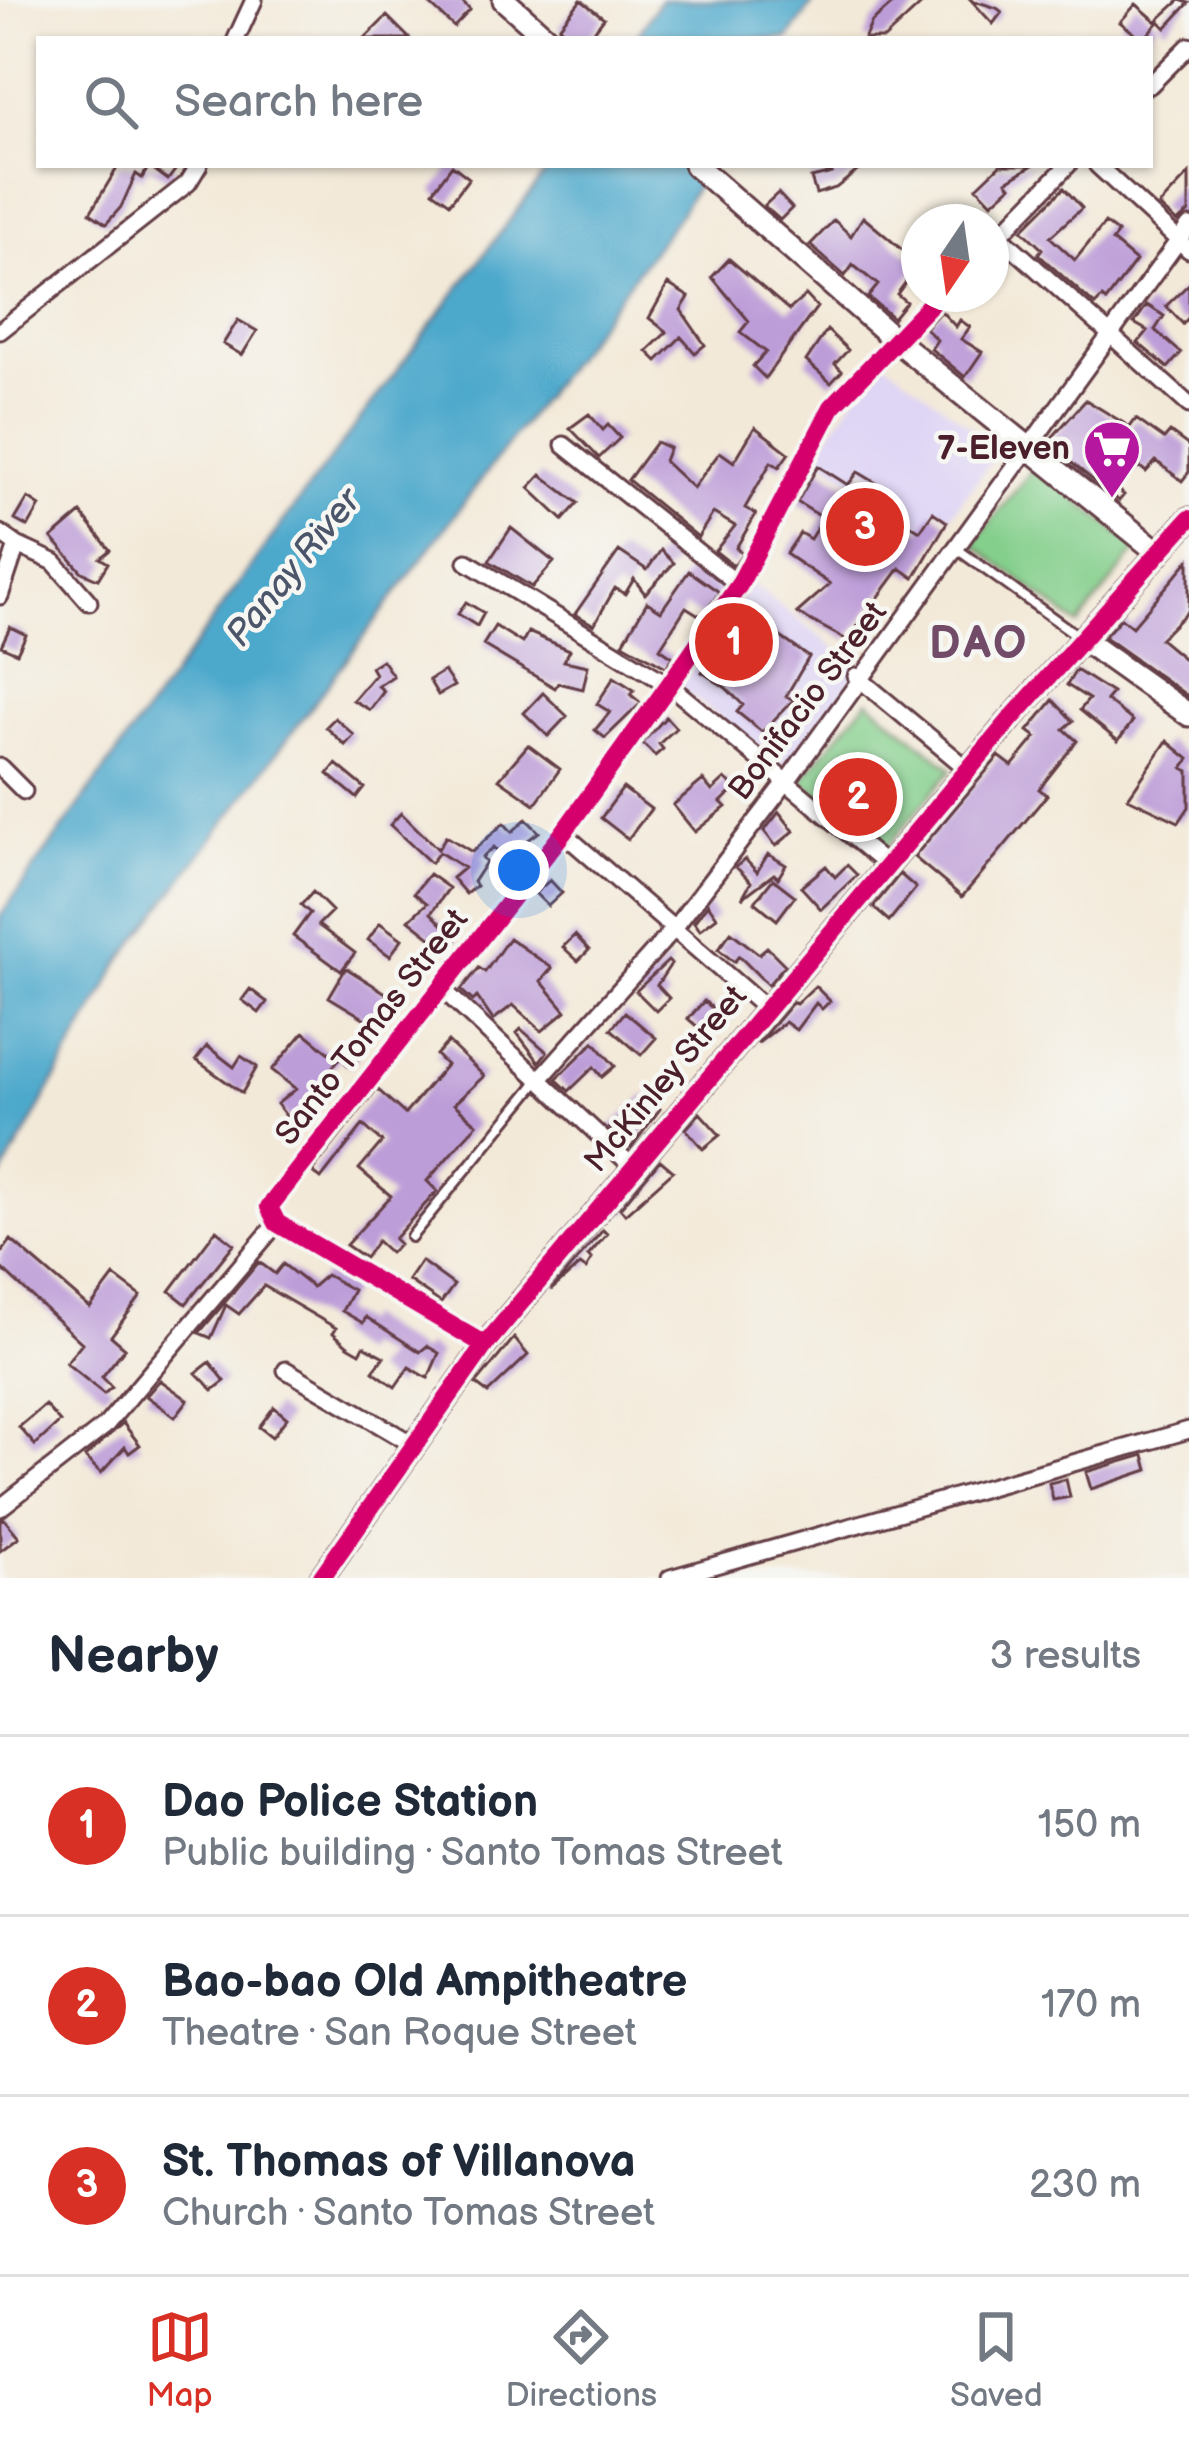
<!DOCTYPE html>
<html lang="en">
<head>
<meta charset="utf-8">
<style>
	body { margin:0; font-family:"Balsamiq Sans",sans-serif; background:#f6f6f7; color:#1f2937 }
	.compass { position:absolute; left:901px; top:204px; width:108px; height:108px; border-radius:50%; background:#fff; box-shadow:0 3px 9px #0004; rotate:193deg }
	.you { position:absolute; left:519px; top:870px; width:42px; height:42px; margin:-30px; border:9px solid #fff; border-radius:50%; background:#1a73e8; box-shadow:0 0 0 18px #1a73e833 }
	.badge { display:grid; place-items:center; width:78px; height:78px; border-radius:50%; background:#d93025; color:#fff; font-size:39px; font-weight:700 }
	.pin { position:absolute; translate:-50% -50%; border:6px solid #fff; box-shadow:0 3px 12px #0006 }
	.list { margin:0; padding:0; list-style:none }
	h2 { display:flex; justify-content:space-between; align-items:center; height:156px; margin:0; padding:0 48px; font-size:51px }
	h2 small { font-size:39px; font-weight:400; color:#747a83 }
	.list li { display:grid; grid-template-columns:78px 1fr auto; gap:36px; align-items:center; box-sizing:border-box; height:180px; padding:0 48px; border-top:3px solid #e0e1e3 }
	.list b { display:block; font-size:45px; white-space:nowrap }
	.list p { margin:0; font-size:39px; white-space:nowrap; color:#747a83 }
	.list em { font-size:39px; font-style:normal; color:#747a83 }
	.icon { flex:none; width:66px; height:66px; fill:none; stroke:currentColor; stroke-width:2; stroke-linecap:round; stroke-linejoin:round }
	.map { position:relative; flex:none; width:1189px; height:1578px; overflow:hidden }
	.search { position:absolute; background:#fff; box-shadow:0 3px 9px #0004; left:36px; right:36px; top:36px; height:132px; display:flex; align-items:center; gap:30px; box-sizing:border-box; padding:0 42px; border-radius:0px; color:#747a83; font-size:45px }
	.sheet { height:696px; background:#fff }
	nav { display:flex; justify-content:space-around; align-items:center; box-sizing:border-box; height:168px; border-top:3px solid #e0e1e3; background:#fff; font-size:33px; color:#747a83 }
	nav a { display:grid; justify-items:center; gap:6px }
	nav .on { color:#d93025 }
	.map>svg:first-child { display:block }
</style>
</head>
<body>
<div class="map">
<svg width="1189" height="1578" viewBox="0 0 1189 1578">
	<rect width="100%" height="100%" fill="#f6f6f2"/>
	<filter id="ink" filterUnits="userSpaceOnUse"><feTurbulence type="fractalNoise" baseFrequency=".00833" numOctaves="2"/><feDisplacementMap in="SourceGraphic" scale="24" xChannelSelector="R" yChannelSelector="G"/><feConvolveMatrix kernelMatrix="1 2 1 2 8 2 1 2 1" color-interpolation-filters="sRGB"/></filter>
	<filter id="wash" filterUnits="userSpaceOnUse"><feTurbulence type="fractalNoise" baseFrequency=".004" numOctaves="4" result="noise"/><feDisplacementMap in="SourceGraphic" scale="48" xChannelSelector="R" yChannelSelector="G"/><feGaussianBlur stdDeviation="2.7" result="paint"/><feColorMatrix in="noise" values="0 0 0 0 0 0 0 0 0 0 0 0 0 0 0 0 0 1.4 0 .05"/><feComposite in="paint" operator="in"/></filter>
	<g filter="url(#wash)">
		<rect width="100%" height="100%" fill="#f3e9d8"/>
		<path fill="#dfd5f5" d="M 881,358 L 1000,449 L 950,517 L 937,508 L 923,527 L 884,501 L 893,487 L 862,467 L 851,480 L 816,454 Z
			M 692,563 L 727,587 L 703,620 L 669,596 Z
			M 750,583 L 861,668 L 785,766 L 678,686 Z"/>
		<path fill="#84cf8c" stroke="#67775c" stroke-width="3" d="M 1034,467 L 1138,548 L 1078,625 L 973,544 Z
			M 868,700 L 952,769 L 885,849 L 801,780 Z"/>
		<path fill="#4ea9cc" stroke="#4c647c" stroke-width="3" d="M 660,0 L 815,0 L 788,39 L 635,39 Z
			M 551,165 L 709,165 L 677,218 L 121,961 L 0,1180 L 0,916 L 280,526 Z"/>
		<g id="blocks">
			<path fill="#bd9dd8" d="M 425,0 L 460,0 L 470,10 L 454,27 Z
				M 581,0 L 604,18 L 588,39 L 574,39 L 559,27 Z
				M 897,0 L 926,0 L 884,39 L 864,39 L 872,22 Z
				M 971,0 L 997,8 L 1002,12 L 993,24 Z
				M 1180,0 L 1189,3 L 1166,28 L 1158,20 Z
				M 1136,4 L 1158,23 L 1144,39 L 1127,39 L 1134,33 L 1120,22 Z
				M 387,16 L 410,39 L 364,39 Z
				M 119,165 L 170,165 L 176,169 L 168,180 L 149,166 L 142,178 L 136,174 L 121,207 L 106,224 L 90,213 Z
				M 452,165 L 469,178 L 450,203 L 433,191 Z
				M 827,165 L 865,165 L 836,188 L 816,194 L 811,178 L 832,173 Z
				M 1000,165 L 1033,165 L 1007,181 L 1011,186 L 992,203 L 977,187 Z
				M 1189,174 L 1189,212 L 1177,222 L 1159,206 Z
				M 1064,188 L 1082,208 L 1050,237 L 1075,260 L 1105,223 L 1118,233 L 1112,241 L 1136,261 L 1106,301 L 1102,298 L 1095,305 L 1038,254 L 1042,249 L 1022,230 Z
				M 778,193 L 792,208 L 780,220 L 764,206 Z
				M 863,217 L 919,264 L 897,294 L 906,302 L 893,318 L 868,297 L 878,285 L 853,265 L 845,276 L 810,245 L 834,220 L 851,236 Z
				M 729,259 L 789,310 L 806,295 L 817,307 L 765,378 L 753,366 L 766,352 L 740,332 L 749,321 L 712,277 Z
				M 668,284 L 689,297 L 681,310 L 705,345 L 695,353 L 681,337 L 657,361 L 647,351 L 667,332 L 649,318 Z
				M 1189,284 L 1189,317 L 1183,324 L 1166,306 Z
				M 1147,305 L 1164,316 L 1155,330 L 1181,353 L 1168,368 L 1138,343 L 1148,331 L 1134,323 Z
				M 941,311 L 956,327 L 960,320 L 970,327 L 961,339 L 982,352 L 965,377 L 931,349 L 937,340 L 925,328 Z
				M 238,320 L 257,331 L 242,355 L 223,344 Z
				M 827,330 L 848,350 L 835,364 L 842,371 L 831,383 L 806,361 Z
				M 1086,400 L 1130,427 L 1136,419 L 1164,439 L 1170,432 L 1189,446 L 1189,472 L 1182,481 L 1156,461 L 1146,472 L 1139,466 L 1116,488 L 1124,495 L 1119,501 L 1047,443 Z
				M 589,414 L 603,430 L 608,425 L 620,438 L 599,458 L 570,428 Z
				M 755,427 L 789,453 L 779,467 L 771,462 L 745,508 L 756,514 L 736,548 L 742,553 L 734,566 L 715,551 L 735,526 L 713,513 L 698,537 L 628,480 L 656,442 L 669,448 L 664,461 L 693,488 L 720,452 L 734,462 Z
				M 818,466 L 848,485 L 858,472 L 891,492 L 881,506 L 920,531 L 933,512 L 947,522 L 914,578 L 900,568 L 847,640 L 797,613 L 830,584 L 786,554 L 800,533 L 810,539 L 823,518 L 797,502 Z
				M 541,475 L 578,503 L 563,520 L 529,488 Z
				M 28,498 L 40,506 L 28,527 L 15,520 Z
				M 81,513 L 110,550 L 100,558 L 108,563 L 98,579 L 82,572 L 52,538 Z
				M 511,528 L 554,562 L 532,587 L 489,561 Z
				M 661,550 L 674,563 L 645,594 L 634,579 L 625,594 L 615,588 L 594,625 L 575,614 L 619,551 L 647,570 Z
				M 1189,560 L 1189,610 L 1160,639 L 1189,663 L 1189,697 L 1104,637 L 1121,618 L 1132,627 Z
				M 689,571 L 719,592 L 702,617 L 686,607 L 660,648 L 673,657 L 666,667 L 623,643 L 647,602 L 661,611 Z
				M 466,602 L 484,613 L 477,626 L 458,614 Z
				M 495,626 L 522,643 L 528,632 L 570,650 L 564,661 L 588,666 L 583,689 L 558,683 L 555,688 L 483,645 Z
				M 10,627 L 26,635 L 17,653 L 1,646 Z
				M 732,627 L 756,644 L 768,628 L 809,657 L 786,696 L 793,700 L 762,732 L 737,712 L 743,705 L 726,688 L 702,672 Z
				M 382,660 L 393,676 L 378,686 L 384,691 L 370,710 L 353,700 L 375,674 L 371,667 Z
				M 1076,670 L 1112,693 L 1106,700 L 1133,721 L 1118,741 L 1080,710 L 1089,699 L 1067,685 Z
				M 444,671 L 454,686 L 438,695 L 429,680 Z
				M 614,677 L 634,690 L 631,695 L 641,703 L 605,738 L 595,730 L 610,712 L 597,704 Z
				M 543,693 L 567,716 L 548,736 L 524,713 Z
				M 1053,700 L 1073,721 L 1064,729 L 1077,741 L 1039,789 L 1047,795 L 962,897 L 914,857 L 999,756 L 1012,766 L 1036,737 L 1028,731 Z
				M 666,717 L 676,728 L 659,744 L 663,749 L 655,756 L 642,743 Z
				M 335,718 L 354,735 L 345,745 L 326,727 Z
				M 1167,741 L 1189,759 L 1183,768 L 1189,771 L 1189,807 L 1179,822 L 1128,798 Z
				M 528,745 L 560,769 L 535,804 L 499,779 Z
				M 336,764 L 365,788 L 357,798 L 328,774 Z
				M 725,779 L 735,788 L 721,802 L 726,807 L 695,832 L 673,805 L 703,780 L 712,791 Z
				M 623,788 L 651,809 L 628,839 L 601,818 Z
				M 779,812 L 794,831 L 776,846 L 764,831 Z
				M 401,813 L 438,849 L 446,836 L 472,852 L 504,823 L 512,832 L 526,819 L 539,832 L 504,858 L 494,847 L 482,857 L 486,862 L 473,882 L 476,886 L 466,894 L 452,878 L 464,868 L 439,852 L 431,863 L 390,825 Z
				M 768,854 L 786,865 L 778,878 L 774,874 L 742,898 L 751,882 L 736,867 L 745,859 L 757,872 Z
				M 847,865 L 857,875 L 821,909 L 801,887 L 826,866 L 835,877 Z
				M 429,874 L 449,888 L 431,913 L 457,939 L 447,950 L 409,920 L 427,903 L 414,893 Z
				M 900,874 L 916,888 L 889,921 L 873,907 Z
				M 773,879 L 795,896 L 777,920 L 755,902 Z
				M 550,880 L 562,893 L 548,906 L 535,893 Z
				M 313,892 L 332,911 L 318,925 L 355,953 L 341,971 L 293,936 L 310,913 L 301,905 Z
				M 708,904 L 717,917 L 700,930 L 694,922 Z
				M 380,923 L 402,939 L 390,956 L 368,940 Z
				M 731,932 L 759,954 L 767,947 L 785,965 L 768,985 L 739,956 L 734,962 L 718,949 Z
				M 575,935 L 589,950 L 578,961 L 563,947 Z
				M 509,938 L 552,968 L 541,981 L 566,1011 L 542,1031 L 513,1005 L 493,1020 L 477,997 L 473,1001 L 461,990 L 479,968 L 485,972 Z
				M 668,961 L 671,964 L 657,985 L 669,998 L 656,1011 L 636,991 Z
				M 346,968 L 389,995 L 372,1023 L 329,997 Z
				M 815,986 L 830,1001 L 822,1009 L 816,1003 L 796,1030 L 785,1022 L 757,1044 L 793,1002 L 796,1004 Z
				M 250,989 L 267,1002 L 259,1013 L 242,1000 Z
				M 704,1001 L 725,1019 L 709,1036 L 688,1019 Z
				M 625,1012 L 656,1038 L 641,1055 L 611,1029 Z
				M 521,1029 L 547,1052 L 539,1062 L 517,1033 Z
				M 304,1032 L 331,1054 L 350,1039 L 358,1058 L 348,1066 L 341,1057 L 323,1078 L 334,1087 L 320,1103 L 316,1099 L 289,1120 L 277,1104 L 296,1089 L 272,1070 Z
				M 448,1042 L 484,1076 L 454,1104 L 477,1124 L 427,1181 L 437,1191 L 394,1239 L 399,1244 L 390,1253 L 377,1241 L 365,1258 L 346,1245 L 391,1196 L 359,1169 L 382,1142 L 363,1125 L 321,1179 L 312,1172 L 377,1089 L 405,1114 L 446,1065 L 436,1055 Z
				M 594,1042 L 615,1066 L 602,1077 L 594,1067 L 569,1091 L 556,1079 Z
				M 207,1046 L 234,1067 L 241,1056 L 257,1067 L 242,1093 L 196,1060 Z
				M 646,1095 L 660,1109 L 631,1148 L 609,1128 Z
				M 700,1113 L 720,1135 L 703,1149 L 686,1129 Z
				M 660,1160 L 673,1171 L 625,1214 L 620,1208 Z
				M 216,1230 L 234,1244 L 186,1304 L 170,1291 Z
				M 603,1230 L 607,1234 L 588,1256 L 592,1259 L 586,1269 L 580,1265 L 551,1290 Z
				M 11,1240 L 90,1308 L 114,1276 L 141,1296 L 111,1336 L 125,1348 L 102,1377 L 112,1387 L 104,1394 L 66,1363 L 82,1343 L 0,1267 L 0,1255 Z
				M 421,1261 L 454,1285 L 441,1303 L 408,1280 Z
				M 259,1262 L 275,1274 L 283,1264 L 312,1287 L 326,1275 L 353,1290 L 342,1311 L 363,1323 L 366,1317 L 420,1352 L 427,1346 L 439,1353 L 428,1378 L 409,1367 L 395,1387 L 373,1371 L 384,1357 L 364,1346 L 360,1353 L 348,1346 L 333,1333 L 336,1328 L 264,1286 L 239,1314 L 226,1305 L 211,1338 L 199,1333 Z
				M 514,1338 L 528,1355 L 488,1393 L 476,1384 Z
				M 210,1362 L 225,1381 L 213,1390 L 196,1373 Z
				M 160,1380 L 188,1400 L 175,1417 L 146,1396 Z
				M 45,1405 L 60,1422 L 35,1445 L 19,1427 Z
				M 274,1407 L 287,1418 L 272,1437 L 259,1427 Z
				M 123,1423 L 140,1445 L 129,1453 L 125,1447 L 101,1473 L 85,1457 Z
				M 1144,1455 L 1148,1470 L 1091,1489 L 1086,1472 Z
				M 1066,1479 L 1070,1497 L 1053,1500 L 1049,1483 Z
				M 4,1519 L 19,1537 L 0,1551 L 0,1520 Z"/>
		</g>
	</g>
	<g filter="url(#ink)">
		<use href="#blocks" fill-opacity="0" stroke="#633d45" stroke-width="3"/>
		<g fill="none" stroke-linecap="round" stroke-linejoin="round">
			<g stroke="#633d45" stroke-width="14">
				<path id="lane" d="M 957,549 L 1078,636
					M 411,1237 L 539,1080"/>
			</g>
			<g stroke="#633d45" stroke-width="21">
				<path id="street" d="M 236,39 L 254,0
					M 1150,85 L 1189,46
					M 1097,165 L 1189,250
					M 1000,236 L 1189,405
					M 991,244 L 1068,165
					M 0,331 L 188,183 L 199,165
					M 564,445 L 739,585
					M 0,533 L 17,545 L 0,596
					M 17,545 L 54,562 L 89,602
					M 467,562 L 669,685 L 889,867
					M 856,676 L 969,770
					M 0,767 L 24,791
					M 563,833 L 765,1008
					M 440,987 L 632,1166
					M 539,1080 L 672,931 L 787,781 L 1189,226
					M 485,1345 L 277,1223 L 269,1207 L 563,833 L 669,685 L 739,585 L 832,407 L 940,294
					M 286,1370 L 414,1445
					M 0,1508 L 105,1426 L 277,1223
					M 670,1578 L 1189,1430"/>
			</g>
			<g stroke="#633d45" stroke-width="27">
				<path id="secondary" d="M 504,0 L 548,39
					M 695,165 L 894,339 L 1158,552
					M 1082,639 L 1189,715
					M 321,1578 L 485,1345 L 1011,719 L 1189,519"/>
			</g>
			<use href="#lane" stroke="#fff" stroke-width="8"/>
			<use href="#street" stroke="#fff" stroke-width="15"/>
			<use href="#secondary" stroke="#fff" stroke-width="21"/>
			<g stroke="#f6f6f2" stroke-width="26">
				<path id="cycleway" d="M 485,1345 L 277,1223 L 269,1207 L 563,833 L 669,685 L 739,585 L 832,407 L 940,294
					M 321,1578 L 485,1345 L 1011,719 L 1189,519"/>
			</g>
			<use href="#cycleway" stroke="#d6006c" stroke-width="18"/>
		</g>
	</g>
	<defs>
		<g id="supermarket-pin" transform="scale(3)"><path d="M0 17L-7.5 6A9.5 9.5 0 1 1 7.5 6Z" fill="#b5179e" stroke="#f6f6f2"/><path d="M-6-5.5h2.5l.6 2H6L4.5 2H-2.5L-4.4-4H-6ZM-1.5 3.2a1.3 1.3 0 1 0 .1 0ZM3 3.2a1.3 1.3 0 1 0 .1 0Z" fill="#fff"/></g>
	</defs>
	<g fill-rule="evenodd">
		<use href="#supermarket-pin" x="1112" y="449"/>
	</g>
	<g text-anchor="middle" dominant-baseline="central" stroke-width="9" stroke-linejoin="round" paint-order="stroke">
		<g font-size="33" font-weight="bold" fill="#4a1f2b" stroke="#f6f6f2" text-anchor="end">
			<text x="1070" y="449">7-Eleven</text>
		</g>
		<g font-size="33" fill="#4a1f2b" stroke="#f6f6f2">
			<text transform="translate(808 701) rotate(-53)">Bonifacio Street</text>
			<text transform="translate(372 1027) rotate(-52)">Santo Tomas Street</text>
			<text transform="translate(666 1079) rotate(-50)">McKinley Street</text>
		</g>
		<g font-size="36" font-style="italic" fill="#4c566b" stroke="#f6f6f2">
			<text transform="translate(294 568) rotate(-51)">Panay River</text>
		</g>
		<g font-size="45" font-weight="bold" letter-spacing="3" fill="#724b68" stroke="#f6f6f2">
			<text x="979" y="644">DAO</text>
		</g>
	</g>
</svg>
<svg class="compass" viewBox="-18 -18 36 36"><path d="M0-13l5 13h-10z" fill="#e53935"/><path d="M0 13l5-13h-10z" fill="#747a83"/></svg>
<div class="you"></div>
<div class="pin badge" style="left:734px;top:642px">1</div>
<div class="pin badge" style="left:858px;top:797px">2</div>
<div class="pin badge" style="left:865px;top:527px">3</div>
<div class="search"><svg class="icon" aria-label="search" viewBox="0 0 24 24"><circle cx="10" cy="10" r="6"/><path d="M15 15l6 6"/></svg>Search here</div>
</div>
<section class="sheet">
<h2>Nearby<small>3 results</small></h2>
<ul class="list">
<li><span class="badge">1</span><div><b>Dao Police Station</b><p>Public building · Santo Tomas Street</p></div><em>150 m</em></li>
<li><span class="badge">2</span><div><b>Bao-bao Old Ampitheatre</b><p>Theatre · San Roque Street</p></div><em>170 m</em></li>
<li><span class="badge">3</span><div><b>St. Thomas of Villanova</b><p>Church · Santo Tomas Street</p></div><em>230 m</em></li>
</ul>
</section>
<nav>
<a class="on"><svg class="icon" aria-label="map" viewBox="0 0 24 24"><path d="M3 6l6-2 6 2 6-2v14l-6 2-6-2-6 2zM9 4v14M15 6v14"/></svg>Map</a>
<a><svg class="icon" aria-label="directions" viewBox="0 0 24 24"><path d="M12 3l9 9-9 9-9-9zM9 14v-3h6M13 9l2 2-2 2"/></svg>Directions</a>
<a><svg class="icon" aria-label="saved" viewBox="0 0 24 24"><path d="M7 4h10v16l-5-4-5 4z"/></svg>Saved</a>
</nav>
</body>
</html>
